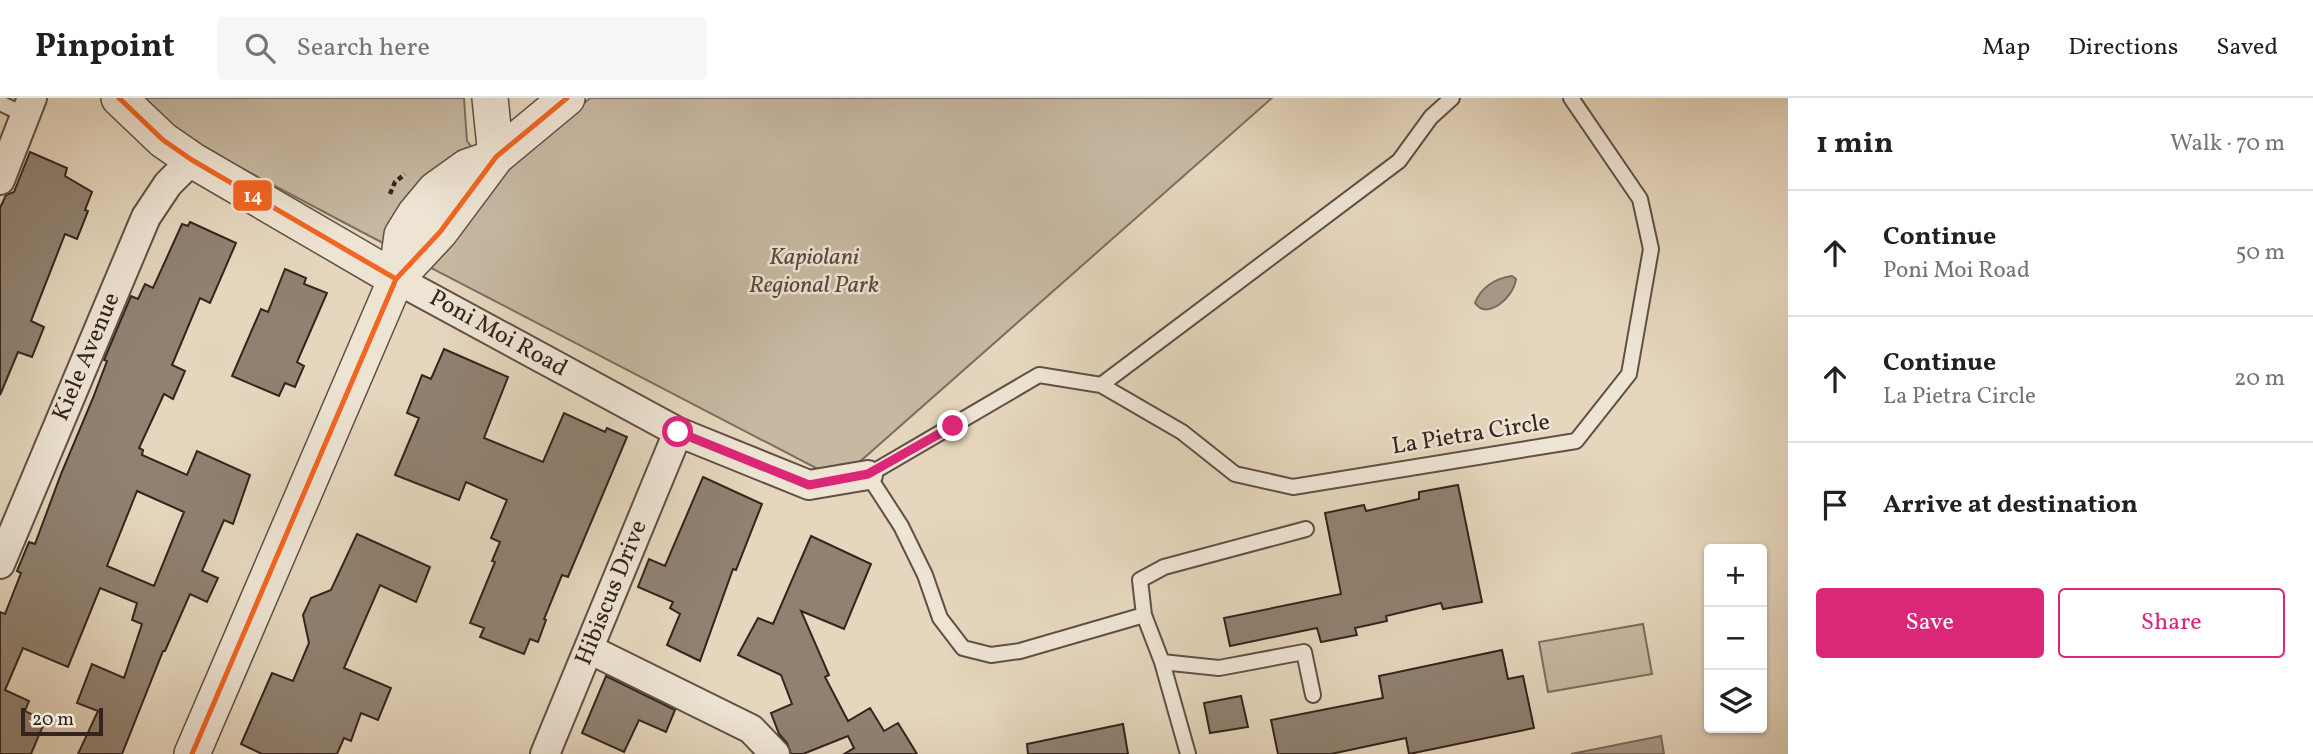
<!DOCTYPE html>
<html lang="en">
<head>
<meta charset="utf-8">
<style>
	body { margin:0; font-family:Vollkorn,serif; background:#f6f6f6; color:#202124 }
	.controls { position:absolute; right:21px; bottom:21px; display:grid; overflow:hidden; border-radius:7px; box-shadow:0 2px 5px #0004 }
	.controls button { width:63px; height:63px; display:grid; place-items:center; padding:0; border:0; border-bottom:2px solid #e0e0e0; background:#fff; color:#202124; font:35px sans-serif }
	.scale { position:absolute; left:21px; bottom:18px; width:82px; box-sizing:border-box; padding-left:7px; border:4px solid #33241e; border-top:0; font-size:19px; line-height:24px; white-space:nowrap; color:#33241e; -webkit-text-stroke:5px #eee4d4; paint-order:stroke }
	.stop { position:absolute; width:21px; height:21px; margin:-16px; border:5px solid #db2777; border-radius:50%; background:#fff }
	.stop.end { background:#db2777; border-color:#fff; box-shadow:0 2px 7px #0008 }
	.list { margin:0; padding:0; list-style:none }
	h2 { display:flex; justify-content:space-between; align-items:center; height:91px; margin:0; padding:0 28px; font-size:30px }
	h2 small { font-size:23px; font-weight:400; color:#757577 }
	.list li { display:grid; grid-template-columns:46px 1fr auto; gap:21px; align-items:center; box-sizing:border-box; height:126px; padding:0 28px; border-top:2px solid #e0e0e0 }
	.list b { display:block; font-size:26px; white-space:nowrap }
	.list p { margin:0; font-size:23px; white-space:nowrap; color:#757577 }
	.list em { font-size:23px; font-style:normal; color:#757577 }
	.actions { display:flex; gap:14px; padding:21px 28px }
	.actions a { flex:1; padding:16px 0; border:2px solid #db2777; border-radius:7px; text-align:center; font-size:24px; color:#db2777 }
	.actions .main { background:#db2777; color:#fff }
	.icon { flex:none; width:38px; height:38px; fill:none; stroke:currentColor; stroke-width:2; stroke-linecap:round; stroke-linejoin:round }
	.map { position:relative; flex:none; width:1788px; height:656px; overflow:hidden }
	header { display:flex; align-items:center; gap:42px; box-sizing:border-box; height:98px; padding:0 35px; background:#fff; border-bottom:2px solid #e0e0e0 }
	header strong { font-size:33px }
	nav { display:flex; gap:38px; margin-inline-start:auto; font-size:24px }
	.search { width:490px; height:63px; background:#f6f6f6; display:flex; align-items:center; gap:18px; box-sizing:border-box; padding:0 24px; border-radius:7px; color:#757577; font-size:26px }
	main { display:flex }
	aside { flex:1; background:#fff }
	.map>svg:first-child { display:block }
</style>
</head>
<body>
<header>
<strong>Pinpoint</strong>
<div class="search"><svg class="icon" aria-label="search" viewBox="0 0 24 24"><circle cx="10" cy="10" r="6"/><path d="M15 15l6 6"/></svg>Search here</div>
<nav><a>Map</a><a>Directions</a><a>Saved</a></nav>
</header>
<main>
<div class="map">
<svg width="1788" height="656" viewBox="0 0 1788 656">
	<rect width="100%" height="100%" fill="#e5d6bd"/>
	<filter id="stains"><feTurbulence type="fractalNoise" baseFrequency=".00286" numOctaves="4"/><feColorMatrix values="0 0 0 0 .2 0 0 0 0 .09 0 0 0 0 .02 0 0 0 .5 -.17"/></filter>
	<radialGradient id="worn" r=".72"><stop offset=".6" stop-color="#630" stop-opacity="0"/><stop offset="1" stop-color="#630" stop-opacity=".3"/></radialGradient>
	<path fill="#c7b8a2" stroke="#7d6e60" stroke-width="2" d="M 135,0 L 464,0 L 467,43 L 497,82 L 590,0 L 1272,0 L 839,382 L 360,133 L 160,27 Z
		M 1643,526 L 1652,576 L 1548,594 L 1539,544 Z"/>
	<path fill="#a89987" stroke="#796a5d" stroke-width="2" d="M 1512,178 L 1516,181 C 1514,199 1487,223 1475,205 C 1481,189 1496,180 1512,178 Z
		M 1661,638 L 1664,656 L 1571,656 Z"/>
	<path fill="#908171" stroke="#33241e" stroke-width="2" fill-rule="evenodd" d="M 30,54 L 67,70 L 65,78 L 92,94 L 85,112 L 88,113 L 77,141 L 65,136 L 31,223 L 44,229 L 32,259 L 18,254 L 0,297 L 0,110 L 6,97 L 14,94 Z
		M 190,124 L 236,145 L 210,205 L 200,200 L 172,267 L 185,273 L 173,301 L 164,296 L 139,350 L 143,352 L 142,357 L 187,377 L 197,353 L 250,377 L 233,426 L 224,422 L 202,473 L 218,480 L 207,504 L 190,496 L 165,553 L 163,553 L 122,656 L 78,656 L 98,613 L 77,605 L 92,566 L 124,580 L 142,526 L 132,522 L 137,505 L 100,490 L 68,569 L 23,550 L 5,592 L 29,603 L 25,613 L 45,623 L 31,656 L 0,656 L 0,514 L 5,516 L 21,475 L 17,473 L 29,444 L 35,446 L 61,376 L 93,300 L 107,263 L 104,262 L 131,198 L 138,201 L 145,186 L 153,190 L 182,126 L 188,128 ZM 137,393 L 184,414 L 154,488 L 107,468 Z
		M 285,171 L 306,180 L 304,186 L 327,195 L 297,264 L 304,268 L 295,289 L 285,285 L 279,298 L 232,278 L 261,211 L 268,214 Z
		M 444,251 L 508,279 L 484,340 L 543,364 L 564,315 L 605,334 L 607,330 L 627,339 L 568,479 L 562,477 L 544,521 L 546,522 L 538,544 L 530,541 L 524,556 L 480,539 L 484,530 L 470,525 L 495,464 L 492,463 L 500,444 L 491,440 L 507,402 L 466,384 L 459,402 L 395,377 L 419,320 L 407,315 L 422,277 L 431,281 Z
		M 703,379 L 762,406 L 736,472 L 733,471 L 700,563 L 667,547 L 680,516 L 670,510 L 673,504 L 638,489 L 649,461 L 665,468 Z
		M 1458,387 L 1482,504 L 1443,511 L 1441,505 L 1386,518 L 1387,523 L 1355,530 L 1357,537 L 1321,544 L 1317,530 L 1230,548 L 1224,520 L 1341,496 L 1325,415 L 1364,407 L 1366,413 L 1419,401 L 1419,394 Z
		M 357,436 L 430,469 L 416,504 L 380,487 L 344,570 L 391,590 L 378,622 L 361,615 L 351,643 L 344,640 L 337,656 L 262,656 L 241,646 L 272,575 L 293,583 L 309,545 L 303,517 L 311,500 L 331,492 Z
		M 811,438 L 871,466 L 844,531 L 801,513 L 829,577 L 825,579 L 848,623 L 870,610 L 884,633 L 898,625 L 917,656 L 844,656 L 854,650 L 848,638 L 803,656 L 791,656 L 787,645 L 779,636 L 771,615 L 792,606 L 781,577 L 738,557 L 758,520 L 773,526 Z
		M 1502,552 L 1508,581 L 1523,578 L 1534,630 L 1409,656 L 1406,640 L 1331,656 L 1278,656 L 1271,622 L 1383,600 L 1379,578 Z
		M 606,578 L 675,612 L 666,634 L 639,622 L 624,654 L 582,635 Z
		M 1241,598 L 1248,629 L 1210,635 L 1204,605 Z
		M 1123,626 L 1128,656 L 1028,656 L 1027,646 Z"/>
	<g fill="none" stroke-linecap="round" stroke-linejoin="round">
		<g stroke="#605046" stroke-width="18">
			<path id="service" d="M 1452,0 L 1431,19 L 1399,63 L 1101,287 L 1182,334 L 1235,376 L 1293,389 L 1576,343 L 1629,276 L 1651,151 L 1640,101 L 1571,0
				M 0,5 L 25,17
				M 1101,287 L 1039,277 L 868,377 L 901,428 L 925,477 L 940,520 L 963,550 L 991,557 L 1020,553 L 1144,517 L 1162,564 L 1188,656
				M 1144,517 L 1140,482 L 1164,469 L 1306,431
				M 1162,564 L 1219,570 L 1304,554 L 1313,597"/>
		</g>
		<g stroke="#605046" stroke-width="32">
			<path id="minor" d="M 0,82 L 32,0
				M 396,181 L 678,334 L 809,387 L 868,377
				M 0,466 L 146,119 L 168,86 L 192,62
				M 589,551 L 751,631 L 775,656
				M 545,656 L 678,334"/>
		</g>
		<g stroke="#605046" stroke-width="38">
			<path id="tertiary" d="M 119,0 L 163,42 L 192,62 L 396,181
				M 490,0 L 496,59
				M 396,181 L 440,134 L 496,59 L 567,0
				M 192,656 L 396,181 L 402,137 L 415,116 L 435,92 L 467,69 L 496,59"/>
		</g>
		<path stroke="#33241e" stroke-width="4.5" stroke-dasharray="5 3.5" stroke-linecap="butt" d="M 390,96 L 395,84 L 405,76"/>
		<use href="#service" stroke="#eee4d4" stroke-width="14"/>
		<use href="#minor" stroke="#eee4d4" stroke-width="28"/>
		<use href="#tertiary" stroke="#eee4d4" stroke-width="35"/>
		<g stroke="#eee4d4" stroke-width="10">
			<path id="bus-1" d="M 119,0 L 163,42 L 192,62 L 396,181
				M 192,656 L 396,181 L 440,134 L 496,59 L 567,0"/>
		</g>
		<use href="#bus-1" stroke="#f26522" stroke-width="5"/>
	</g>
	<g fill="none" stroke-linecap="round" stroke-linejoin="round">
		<path stroke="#db2777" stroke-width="9" d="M 678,334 L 809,387 L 868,376 L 953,328"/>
	</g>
	<g text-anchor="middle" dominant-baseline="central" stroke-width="5" stroke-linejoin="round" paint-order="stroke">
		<g font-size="24" font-style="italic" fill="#58493f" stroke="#eee4d4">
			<text x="814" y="160">Kapiolani<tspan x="814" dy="28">Regional Park</tspan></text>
		</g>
		<g font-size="24" fill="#33241e" stroke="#eee4d4">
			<text transform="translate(498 236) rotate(29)">Poni Moi Road</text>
			<text transform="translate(87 259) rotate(-67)">Kiele Avenue</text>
			<text transform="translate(1471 337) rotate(-9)">La Pietra Circle</text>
			<text transform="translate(612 495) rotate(-68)">Hibiscus Drive</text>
		</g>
	</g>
	<rect stroke="#eee4d4" stroke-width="2.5" x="232" y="81" width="41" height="33" rx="7" fill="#f26522"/>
	<g font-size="19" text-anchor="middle" font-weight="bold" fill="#fff">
		<text x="253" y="104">14</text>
	</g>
	<rect width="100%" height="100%" filter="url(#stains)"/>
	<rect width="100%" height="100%" fill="url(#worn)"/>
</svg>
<div class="controls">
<button>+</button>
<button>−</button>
<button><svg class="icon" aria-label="layers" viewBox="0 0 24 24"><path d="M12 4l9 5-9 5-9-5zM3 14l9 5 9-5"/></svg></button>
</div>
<div class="scale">20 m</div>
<div class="stop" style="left:678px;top:334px"></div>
<div class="stop end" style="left:953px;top:328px"></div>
</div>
<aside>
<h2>1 min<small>Walk · 70 m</small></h2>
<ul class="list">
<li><svg class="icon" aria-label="ahead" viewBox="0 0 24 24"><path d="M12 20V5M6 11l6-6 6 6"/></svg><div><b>Continue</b><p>Poni Moi Road</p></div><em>50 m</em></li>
<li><svg class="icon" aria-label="ahead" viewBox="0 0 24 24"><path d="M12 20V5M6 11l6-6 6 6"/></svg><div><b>Continue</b><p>La Pietra Circle</p></div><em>20 m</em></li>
<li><svg class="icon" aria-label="arrive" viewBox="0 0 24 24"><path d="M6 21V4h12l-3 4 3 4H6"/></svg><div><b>Arrive at destination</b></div></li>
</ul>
<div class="actions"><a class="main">Save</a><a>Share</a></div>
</aside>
</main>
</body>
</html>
